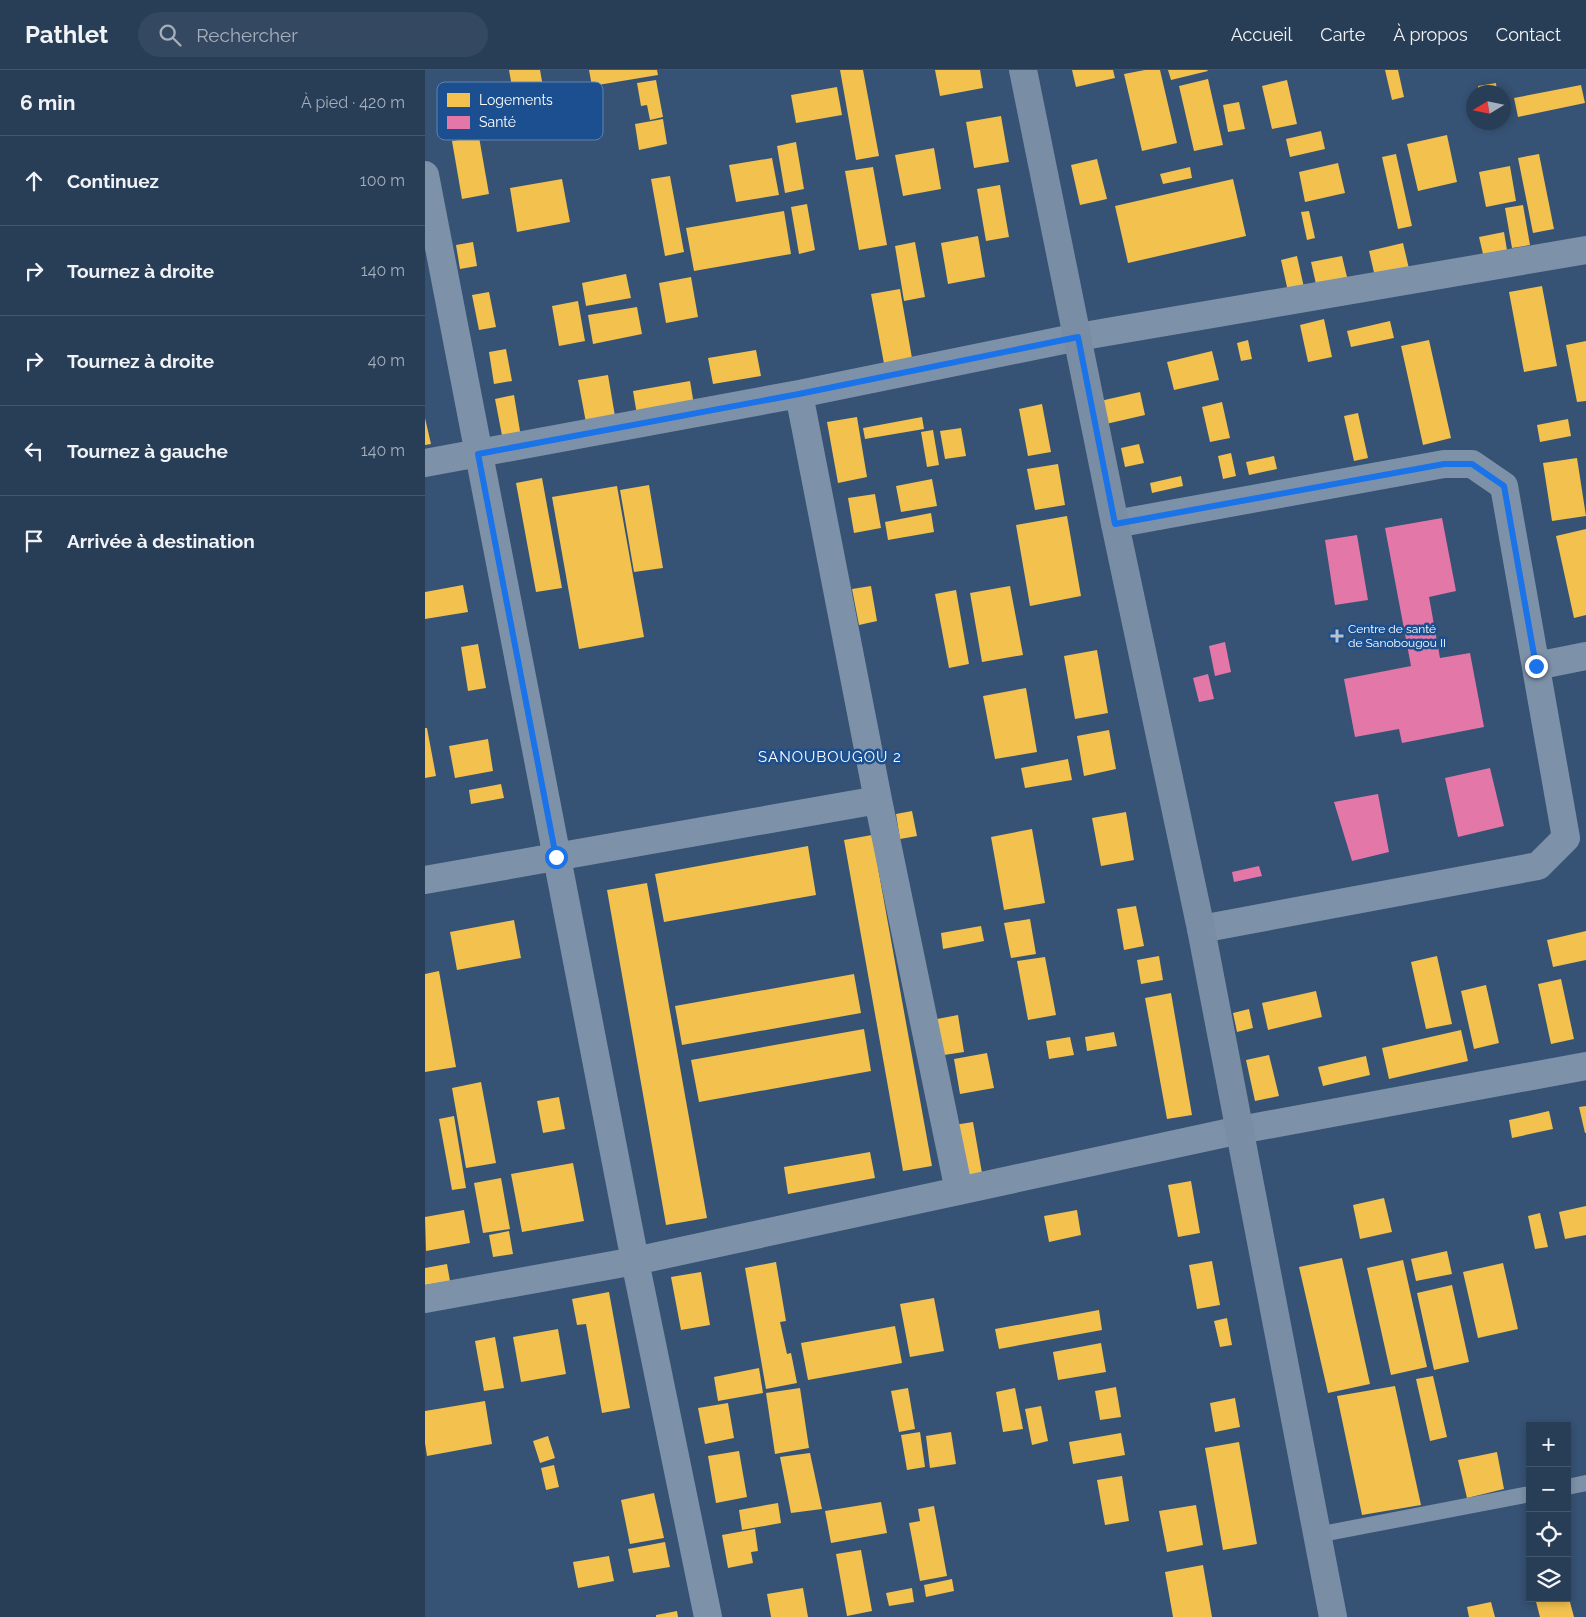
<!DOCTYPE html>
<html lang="fr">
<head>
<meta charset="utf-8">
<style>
	body { margin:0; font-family:Raleway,sans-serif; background:#344961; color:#f1f3f6 }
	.controls { position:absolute; right:15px; bottom:15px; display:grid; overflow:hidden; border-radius:0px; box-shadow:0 2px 8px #0003 }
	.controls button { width:45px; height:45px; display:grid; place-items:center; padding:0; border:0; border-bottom:1px solid #44576d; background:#283e57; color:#f1f3f6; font:25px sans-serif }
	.compass { position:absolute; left:1041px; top:15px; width:45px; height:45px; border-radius:50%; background:#283e57; box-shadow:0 2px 8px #0003; rotate:260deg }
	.stop { position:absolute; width:15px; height:15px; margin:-11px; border:4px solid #1a73e8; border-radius:50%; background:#fff }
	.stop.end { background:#1a73e8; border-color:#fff; box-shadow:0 1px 5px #0008 }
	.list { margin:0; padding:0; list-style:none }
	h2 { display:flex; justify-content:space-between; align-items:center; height:65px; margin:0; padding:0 20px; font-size:21px }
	h2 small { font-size:16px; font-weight:400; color:#a5aeba }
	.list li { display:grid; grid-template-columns:32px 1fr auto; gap:15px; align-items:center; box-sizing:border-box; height:90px; padding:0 20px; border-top:1px solid #44576d }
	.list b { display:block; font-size:19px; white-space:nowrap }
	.list em { font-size:16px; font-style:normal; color:#a5aeba }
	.icon { flex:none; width:28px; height:28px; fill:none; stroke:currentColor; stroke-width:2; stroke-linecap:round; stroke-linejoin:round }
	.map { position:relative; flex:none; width:1161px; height:1547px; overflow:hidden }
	header { display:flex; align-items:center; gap:30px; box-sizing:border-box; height:70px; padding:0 25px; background:#283e57; border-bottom:1px solid #44576d }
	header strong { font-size:24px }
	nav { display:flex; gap:28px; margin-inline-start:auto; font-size:18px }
	.search { width:350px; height:45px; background:#344961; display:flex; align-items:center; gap:12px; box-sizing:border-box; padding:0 18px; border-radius:28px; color:#a5aeba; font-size:19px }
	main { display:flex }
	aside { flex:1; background:#283e57 }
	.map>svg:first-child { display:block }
</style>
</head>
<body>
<header>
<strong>Pathlet</strong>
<div class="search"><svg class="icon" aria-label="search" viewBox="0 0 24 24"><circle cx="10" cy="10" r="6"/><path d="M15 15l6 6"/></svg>Rechercher</div>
<nav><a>Accueil</a><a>Carte</a><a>À propos</a><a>Contact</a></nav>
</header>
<main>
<aside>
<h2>6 min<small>À pied · 420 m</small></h2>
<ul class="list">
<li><svg class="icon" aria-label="ahead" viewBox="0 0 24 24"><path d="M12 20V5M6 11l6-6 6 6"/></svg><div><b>Continuez</b></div><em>100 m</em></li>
<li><svg class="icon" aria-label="right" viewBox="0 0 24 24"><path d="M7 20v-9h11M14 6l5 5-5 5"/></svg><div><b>Tournez à droite</b></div><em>140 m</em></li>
<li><svg class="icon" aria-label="right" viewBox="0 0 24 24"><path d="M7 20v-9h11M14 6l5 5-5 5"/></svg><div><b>Tournez à droite</b></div><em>40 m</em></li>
<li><svg class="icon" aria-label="left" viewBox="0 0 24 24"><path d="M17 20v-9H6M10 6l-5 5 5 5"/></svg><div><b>Tournez à gauche</b></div><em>140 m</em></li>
<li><svg class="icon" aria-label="arrive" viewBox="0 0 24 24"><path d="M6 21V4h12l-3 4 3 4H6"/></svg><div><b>Arrivée à destination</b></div></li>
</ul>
</aside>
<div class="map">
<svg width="1161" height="1547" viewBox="0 0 1161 1547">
	<rect width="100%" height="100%" fill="#365274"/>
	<path fill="#f2c14e" d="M 84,0 L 115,0 L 124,51 L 94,56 Z
		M 164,0 L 232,0 L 233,5 L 167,16 Z
		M 415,0 L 438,0 L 454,86 L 431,90 Z
		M 510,0 L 555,0 L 558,18 L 515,26 Z
		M 647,0 L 688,0 L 690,8 L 651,17 Z
		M 720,0 L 735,0 L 752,73 L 717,81 L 699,4 Z
		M 743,0 L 782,0 L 783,1 L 746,10 Z
		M 960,0 L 973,0 L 979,27 L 967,30 Z
		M 783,9 L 798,75 L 769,81 L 754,16 Z
		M 231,10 L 238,47 L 225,50 L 222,35 L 216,36 L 212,13 Z
		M 862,10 L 872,54 L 847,59 L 837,16 Z
		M 1071,13 L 1072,22 L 1054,22 L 1053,16 Z
		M 1156,15 L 1160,33 L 1093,47 L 1089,28 Z
		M 412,17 L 417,45 L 371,53 L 366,25 Z
		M 814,32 L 820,59 L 803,62 L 798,35 Z
		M 576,46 L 584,92 L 549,98 L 541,52 Z
		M 238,49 L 242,74 L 214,80 L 210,54 Z
		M 896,61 L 900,79 L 865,87 L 861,69 Z
		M 1022,65 L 1032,112 L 993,121 L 982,74 Z
		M 54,67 L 64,124 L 37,129 L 27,71 Z
		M 371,72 L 379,119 L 360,123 L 352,76 Z
		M 509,78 L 516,119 L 478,126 L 470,85 Z
		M 971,84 L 987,156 L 973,159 L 957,87 Z
		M 1114,84 L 1129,159 L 1108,163 L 1093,88 Z
		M 347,88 L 354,125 L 311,132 L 304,95 Z
		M 672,89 L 682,129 L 655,135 L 646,95 Z
		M 913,93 L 920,123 L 880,132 L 874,102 Z
		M 1085,96 L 1091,131 L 1061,137 L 1054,102 Z
		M 448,97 L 462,175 L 434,180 L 420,101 Z
		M 765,97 L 767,108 L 738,114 L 735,104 Z
		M 245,106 L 259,182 L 240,186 L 226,109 Z
		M 137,109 L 145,152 L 92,162 L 85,118 Z
		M 808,109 L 821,166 L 703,193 L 690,136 Z
		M 575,115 L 584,167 L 561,171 L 552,119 Z
		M 382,134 L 390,180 L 374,184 L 366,137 Z
		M 1098,135 L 1105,175 L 1087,178 L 1080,138 Z
		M 359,141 L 366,184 L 269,201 L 261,158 Z
		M 884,141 L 890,168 L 882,170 L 876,142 Z
		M 1079,162 L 1082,180 L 1058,184 L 1054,167 Z
		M 553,166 L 560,207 L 523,214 L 516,173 Z
		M 48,172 L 52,196 L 35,199 L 31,175 Z
		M 490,172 L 500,227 L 479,231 L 470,176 Z
		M 978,173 L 985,203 L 951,211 L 944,181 Z
		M 872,186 L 880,222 L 864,226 L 856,190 Z
		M 917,186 L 922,207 L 891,214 L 886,192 Z
		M 201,204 L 206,228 L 161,236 L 157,213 Z
		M 266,207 L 273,247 L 241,253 L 234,213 Z
		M 1117,216 L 1132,296 L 1099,302 L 1084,222 Z
		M 475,219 L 488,294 L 460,299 L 446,224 Z
		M 64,222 L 71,257 L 54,260 L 47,225 Z
		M 153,231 L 160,271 L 134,276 L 127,236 Z
		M 212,237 L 217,264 L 168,274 L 163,245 Z
		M 899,249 L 907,287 L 883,292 L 875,255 Z
		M 965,251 L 969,268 L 926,277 L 922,261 Z
		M 823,270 L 827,289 L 816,291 L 812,273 Z
		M 1004,270 L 1026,368 L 998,375 L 976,276 Z
		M 1161,271 L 1161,331 L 1152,332 L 1141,275 Z
		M 81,279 L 87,311 L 69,314 L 64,282 Z
		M 331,280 L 336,306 L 288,314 L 283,288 Z
		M 787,281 L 794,310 L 749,320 L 742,292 Z
		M 183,305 L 191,352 L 162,358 L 153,310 Z
		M 265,311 L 270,341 L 213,351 L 208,321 Z
		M 715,322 L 720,345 L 681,354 L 675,331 Z
		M 89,325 L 97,373 L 79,376 L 70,329 Z
		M 797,332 L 805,368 L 785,372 L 777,337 Z
		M 617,334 L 626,382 L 603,386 L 594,339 Z
		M 933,343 L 943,388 L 929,391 L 919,346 Z
		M 432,347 L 442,407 L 413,413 L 402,352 Z
		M 497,347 L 499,359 L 440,369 L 438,358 Z
		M 0,348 L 6,374 L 0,375 Z
		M 1143,349 L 1146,366 L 1115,372 L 1112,355 Z
		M 536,358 L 541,386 L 520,389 L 515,361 Z
		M 508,360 L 514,395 L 502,397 L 496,362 Z
		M 714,374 L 719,393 L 700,397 L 696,378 Z
		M 806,383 L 811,406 L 798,409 L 793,386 Z
		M 849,386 L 852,399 L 824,405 L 821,392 Z
		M 1152,388 L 1161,446 L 1127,451 L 1118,393 Z
		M 633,394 L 640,435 L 610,440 L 602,399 Z
		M 756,406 L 758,416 L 727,423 L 725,413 Z
		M 117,408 L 137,518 L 111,522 L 91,413 Z
		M 507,409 L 512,436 L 476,442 L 471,416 Z
		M 224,415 L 238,498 L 209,502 L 195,420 Z
		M 192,416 L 219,567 L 154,579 L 127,427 Z
		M 450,424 L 456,458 L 429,463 L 423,428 Z
		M 506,443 L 509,462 L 463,470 L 460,452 Z
		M 642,446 L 656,526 L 605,536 L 591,455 Z
		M 1161,459 L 1161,545 L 1149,548 L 1131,466 Z
		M 38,515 L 43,542 L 0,549 L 0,522 Z
		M 446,516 L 452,551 L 434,555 L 427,519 Z
		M 585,516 L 598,585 L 557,592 L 545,523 Z
		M 531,520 L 544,594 L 524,598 L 510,524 Z
		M 53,574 L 61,618 L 43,621 L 36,577 Z
		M 672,580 L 683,643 L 650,649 L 639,586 Z
		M 601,618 L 612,682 L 570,689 L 558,626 Z
		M 0,658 L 2,658 L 11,706 L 0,708 Z
		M 684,660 L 691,699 L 659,706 L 652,666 Z
		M 63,669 L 68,701 L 30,708 L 24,676 Z
		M 643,689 L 647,710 L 600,718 L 596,698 Z
		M 76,714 L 79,728 L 46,734 L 44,720 Z
		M 487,741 L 492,766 L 475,769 L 471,744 Z
		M 701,742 L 709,790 L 676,796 L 667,748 Z
		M 607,759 L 620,833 L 579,840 L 566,767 Z
		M 447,765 L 507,1096 L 478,1101 L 419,770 Z
		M 383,776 L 391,825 L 239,852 L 230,804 Z
		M 222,813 L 282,1148 L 241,1155 L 182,820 Z
		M 711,836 L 719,876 L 699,880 L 692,839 Z
		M 605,849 L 611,884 L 586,888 L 579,853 Z
		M 89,850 L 96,888 L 32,900 L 25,862 Z
		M 556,856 L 559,871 L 518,879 L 516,863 Z
		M 1161,861 L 1161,890 L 1128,897 L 1122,870 Z
		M 734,886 L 738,910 L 716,914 L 712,890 Z
		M 1012,886 L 1027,954 L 1001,959 L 986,892 Z
		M 620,887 L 631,945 L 603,950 L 592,891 Z
		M 14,901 L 31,997 L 0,1002 L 0,904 Z
		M 429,904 L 436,943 L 257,975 L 250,936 Z
		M 1136,909 L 1149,969 L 1126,974 L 1113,914 Z
		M 1061,915 L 1074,973 L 1049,979 L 1036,921 Z
		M 891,921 L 897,947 L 843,960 L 837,933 Z
		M 746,923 L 767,1045 L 742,1049 L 720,928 Z
		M 824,939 L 828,958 L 812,962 L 808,943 Z
		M 533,945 L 539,982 L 519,985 L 512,949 Z
		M 439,959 L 446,1001 L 274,1032 L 266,990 Z
		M 1036,960 L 1043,991 L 964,1009 L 957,978 Z
		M 689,962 L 692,976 L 662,981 L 660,967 Z
		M 645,967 L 649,985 L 624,989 L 621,971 Z
		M 562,983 L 569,1018 L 535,1024 L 529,989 Z
		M 844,985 L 854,1026 L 830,1031 L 821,990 Z
		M 941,986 L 945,1005 L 898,1016 L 893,997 Z
		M 56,1012 L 71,1093 L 41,1098 L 27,1018 Z
		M 134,1027 L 140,1059 L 118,1063 L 112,1031 Z
		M 1161,1036 L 1161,1063 L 1160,1063 L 1154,1037 Z
		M 1124,1041 L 1128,1059 L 1087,1068 L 1084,1050 Z
		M 29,1046 L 41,1118 L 27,1120 L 14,1049 Z
		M 548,1052 L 557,1103 L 538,1107 L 529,1055 Z
		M 445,1082 L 450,1108 L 363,1124 L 359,1097 Z
		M 148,1093 L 159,1151 L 97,1162 L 86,1104 Z
		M 76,1108 L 85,1159 L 58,1163 L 49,1113 Z
		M 766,1111 L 775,1163 L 753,1167 L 743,1115 Z
		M 959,1128 L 967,1162 L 935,1169 L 928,1135 Z
		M 1161,1136 L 1161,1165 L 1140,1169 L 1134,1142 Z
		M 39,1140 L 45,1173 L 1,1181 L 0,1147 Z
		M 652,1140 L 656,1165 L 624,1172 L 619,1146 Z
		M 1115,1143 L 1123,1177 L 1110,1179 L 1103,1146 Z
		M 84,1161 L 88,1184 L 68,1187 L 64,1165 Z
		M 1022,1181 L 1027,1204 L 991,1211 L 986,1189 Z
		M 917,1188 L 945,1314 L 903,1323 L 874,1197 Z
		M 978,1190 L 1002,1297 L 966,1305 L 942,1198 Z
		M 787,1191 L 795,1235 L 772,1239 L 764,1195 Z
		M 351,1192 L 361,1251 L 355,1252 L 362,1284 L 366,1283 L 372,1313 L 341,1319 L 320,1198 Z
		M 1078,1193 L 1093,1259 L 1053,1268 L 1038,1202 Z
		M 22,1194 L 25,1211 L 0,1215 L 0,1198 Z
		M 276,1202 L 285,1255 L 256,1260 L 246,1207 Z
		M 1027,1215 L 1044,1292 L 1009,1300 L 992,1223 Z
		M 184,1222 L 205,1338 L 177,1343 L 161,1254 L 152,1255 L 147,1229 Z
		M 509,1228 L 519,1281 L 485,1287 L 475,1234 Z
		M 674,1240 L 677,1260 L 574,1279 L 570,1259 Z
		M 802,1248 L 807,1275 L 795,1277 L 789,1251 Z
		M 470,1256 L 477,1293 L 383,1310 L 376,1273 Z
		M 133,1259 L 141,1304 L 96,1312 L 88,1267 Z
		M 70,1267 L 79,1318 L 59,1321 L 50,1271 Z
		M 676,1273 L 681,1302 L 633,1310 L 628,1282 Z
		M 334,1298 L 338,1323 L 293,1331 L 289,1307 Z
		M 1008,1306 L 1022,1367 L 1005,1371 L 991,1309 Z
		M 970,1316 L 996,1435 L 937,1445 L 912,1326 Z
		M 691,1317 L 696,1347 L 675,1350 L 670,1321 Z
		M 375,1318 L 384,1378 L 350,1384 L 341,1323 Z
		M 483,1318 L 490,1359 L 474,1362 L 466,1321 Z
		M 590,1318 L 598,1359 L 578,1362 L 571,1322 Z
		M 810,1328 L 815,1357 L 790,1362 L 785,1333 Z
		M 60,1331 L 67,1374 L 2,1386 L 0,1373 L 0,1341 Z
		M 303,1333 L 309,1368 L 280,1374 L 273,1338 Z
		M 616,1336 L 623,1371 L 607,1375 L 600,1339 Z
		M 495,1362 L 500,1397 L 482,1400 L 476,1365 Z
		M 526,1362 L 531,1394 L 505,1398 L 501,1366 Z
		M 696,1363 L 700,1385 L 648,1394 L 644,1372 Z
		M 123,1366 L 130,1388 L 115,1393 L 108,1371 Z
		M 814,1372 L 832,1474 L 798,1480 L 780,1378 Z
		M 314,1381 L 322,1427 L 291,1433 L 283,1386 Z
		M 1072,1382 L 1079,1419 L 1042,1428 L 1033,1390 Z
		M 385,1383 L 397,1439 L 366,1443 L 355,1387 Z
		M 129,1395 L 134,1417 L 121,1420 L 116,1398 Z
		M 697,1406 L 704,1451 L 680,1455 L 672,1410 Z
		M 229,1423 L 239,1468 L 205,1474 L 196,1430 Z
		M 456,1432 L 462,1463 L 406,1473 L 400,1441 Z
		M 353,1433 L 356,1453 L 317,1460 L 314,1440 Z
		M 771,1435 L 778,1475 L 742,1482 L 734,1441 Z
		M 509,1436 L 522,1506 L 495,1511 L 484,1453 L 495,1451 L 493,1439 Z
		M 330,1459 L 333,1481 L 326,1482 L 328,1493 L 303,1498 L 297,1465 Z
		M 240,1472 L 245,1497 L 208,1503 L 203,1479 Z
		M 436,1480 L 447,1541 L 422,1546 L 411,1484 Z
		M 184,1486 L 189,1511 L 153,1518 L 148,1492 Z
		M 778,1495 L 787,1547 L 748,1547 L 740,1502 Z
		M 527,1509 L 529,1521 L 501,1527 L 499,1515 Z
		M 378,1518 L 383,1547 L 346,1547 L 342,1524 Z
		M 487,1518 L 489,1532 L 464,1536 L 461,1523 Z
		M 1142,1521 L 1149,1547 L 1115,1547 L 1110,1528 L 1142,1528 Z
		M 1066,1532 L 1070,1547 L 1044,1547 L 1042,1537 Z
		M 252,1541 L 253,1547 L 231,1547 L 231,1545 Z"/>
	<path fill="#e377a8" d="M 1017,448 L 1031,521 L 1004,527 L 1015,588 L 1045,583 L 1059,657 L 977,673 L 974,659 L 930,667 L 919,609 L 986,596 L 960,458 Z
		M 932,465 L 943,530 L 910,535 L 900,470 Z
		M 800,572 L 806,602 L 790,606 L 784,576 Z
		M 783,604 L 789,629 L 774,632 L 768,608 Z
		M 1065,698 L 1079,756 L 1033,767 L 1020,708 Z
		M 953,724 L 964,782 L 927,791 L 909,732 Z
		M 834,796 L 837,806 L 809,812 L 807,802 Z"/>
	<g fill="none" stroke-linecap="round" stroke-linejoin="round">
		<path stroke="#7d92a8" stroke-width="16" d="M 1142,1417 L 1161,1413
			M 892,1465 L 1105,1424"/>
		<path stroke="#7d92a8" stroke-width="28" d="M 0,105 L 210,1191 L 283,1547
			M 374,324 L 453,730 L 534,1121
			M 0,393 L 374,324 L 653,267 L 1161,180
			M 690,454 L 1019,394 L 1047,394 L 1079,416 L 1141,768 L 1113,796 L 776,859
			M 1111,596 L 1161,586
			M 0,810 L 453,730
			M 0,1229 L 210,1191 L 815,1060 L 1161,996"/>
		<path stroke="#798da4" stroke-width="28" d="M 598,0 L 690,454 L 776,859 L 908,1547"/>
	</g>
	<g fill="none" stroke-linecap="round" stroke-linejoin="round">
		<path stroke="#1a73e8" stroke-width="6" d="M 131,787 L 53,384 L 374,324 L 653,267 L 690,454 L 1019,394 L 1047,394 L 1079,416 L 1111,596"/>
	</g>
	<path fill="#b9c2ce" stroke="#1b4f8f" stroke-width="2" d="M909.5 558.5h5v5h5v5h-5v5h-5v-5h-5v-5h5z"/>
	<g text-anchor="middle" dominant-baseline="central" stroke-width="5" stroke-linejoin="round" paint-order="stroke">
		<g font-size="12" fill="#fff" stroke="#1b4f8f" text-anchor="start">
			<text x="923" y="559">Centre de santé<tspan x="923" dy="14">de Sanobougou II</tspan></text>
		</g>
		<g font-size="15" letter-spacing="1" fill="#fff" stroke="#1b4f8f">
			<text x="405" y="687">SANOUBOUGOU 2</text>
		</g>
	</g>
	<rect x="12" y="12" width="166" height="58" rx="8" fill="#1b4f8f" stroke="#5f84b1" stroke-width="1"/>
	<rect x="22" y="23" width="23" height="14" fill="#f2c14e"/>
	<rect x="22" y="46" width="23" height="13" fill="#e377a8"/>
	<g font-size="14" fill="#fff">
		<text x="54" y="35">Logements</text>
		<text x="54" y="57">Santé</text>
	</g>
</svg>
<div class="controls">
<button>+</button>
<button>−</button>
<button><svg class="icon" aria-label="locate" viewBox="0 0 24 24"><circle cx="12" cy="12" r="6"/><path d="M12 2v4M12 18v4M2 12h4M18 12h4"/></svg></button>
<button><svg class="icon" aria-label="layers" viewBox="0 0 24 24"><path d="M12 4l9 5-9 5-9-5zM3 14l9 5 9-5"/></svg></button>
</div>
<svg class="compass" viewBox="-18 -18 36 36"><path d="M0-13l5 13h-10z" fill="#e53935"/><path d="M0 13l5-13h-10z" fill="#a5aeba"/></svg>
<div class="stop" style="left:131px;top:787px"></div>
<div class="stop end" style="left:1111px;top:596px"></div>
</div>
</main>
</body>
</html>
